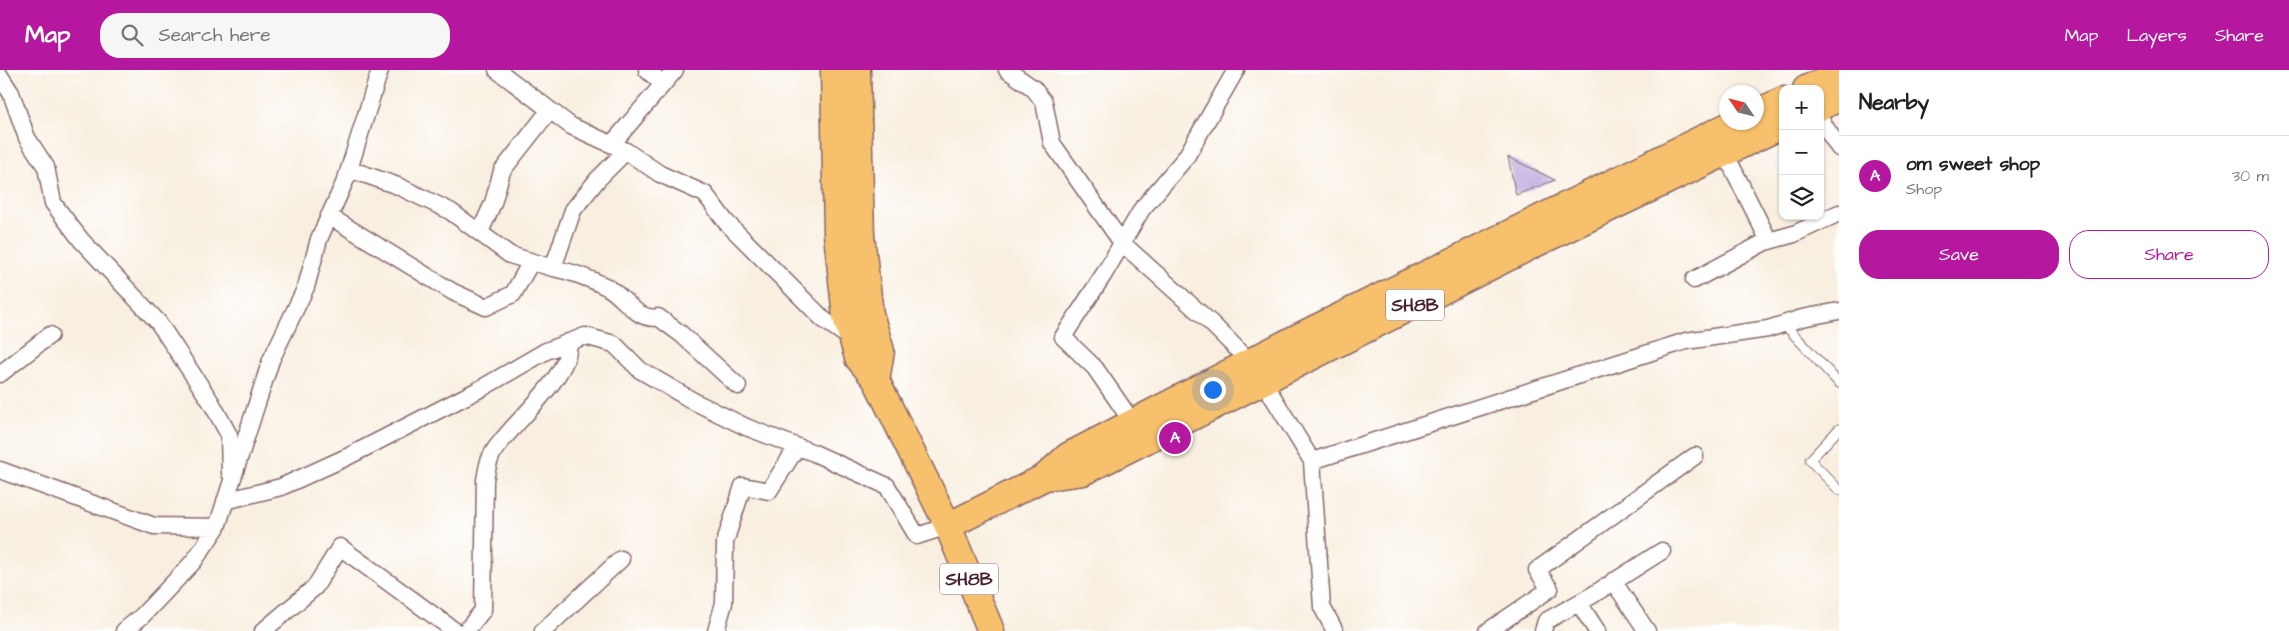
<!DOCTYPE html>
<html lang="en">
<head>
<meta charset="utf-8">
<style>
	body { margin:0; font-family:"Architects Daughter",sans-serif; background:#f6f6f6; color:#222 }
	.controls { position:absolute; right:15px; top:15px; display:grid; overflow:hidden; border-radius:10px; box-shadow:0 1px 4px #0004 }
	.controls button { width:45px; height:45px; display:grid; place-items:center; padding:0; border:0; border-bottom:1px solid #e0e0e0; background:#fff; color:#222; font:25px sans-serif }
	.compass { position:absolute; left:1719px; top:15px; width:45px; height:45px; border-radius:50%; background:#fff; box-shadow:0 1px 4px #0004; rotate:305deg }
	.you { position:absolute; left:1212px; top:319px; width:18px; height:18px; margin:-12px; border:4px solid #fff; border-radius:50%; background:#1a73e8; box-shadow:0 0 0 8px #1a73e833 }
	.badge { display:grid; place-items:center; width:32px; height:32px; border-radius:50%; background:#b5179e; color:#fff; font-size:16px; font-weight:700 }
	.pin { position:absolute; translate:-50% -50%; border:2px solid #fff; box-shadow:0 1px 5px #0006 }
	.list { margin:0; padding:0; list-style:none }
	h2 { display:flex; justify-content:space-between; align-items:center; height:65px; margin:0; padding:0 20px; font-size:21px }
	h2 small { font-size:16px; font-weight:400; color:#767676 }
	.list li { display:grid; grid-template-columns:32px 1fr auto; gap:15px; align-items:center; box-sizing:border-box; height:80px; padding:0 20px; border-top:1px solid #e0e0e0 }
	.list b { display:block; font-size:19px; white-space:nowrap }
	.list p { margin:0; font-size:16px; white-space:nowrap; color:#767676 }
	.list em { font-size:16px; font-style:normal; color:#767676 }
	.actions { display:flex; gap:10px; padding:15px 20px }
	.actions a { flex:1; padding:11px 0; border:1px solid #b5179e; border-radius:20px; text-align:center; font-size:18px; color:#b5179e }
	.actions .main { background:#b5179e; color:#fff }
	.icon { flex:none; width:28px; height:28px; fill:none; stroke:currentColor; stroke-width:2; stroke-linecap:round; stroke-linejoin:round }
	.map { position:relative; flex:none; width:1839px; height:561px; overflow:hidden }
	header { display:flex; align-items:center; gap:30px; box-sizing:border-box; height:70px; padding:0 25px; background:#b5179e; color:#fff }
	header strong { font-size:24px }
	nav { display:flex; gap:28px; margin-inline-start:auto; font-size:18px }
	.search { width:350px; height:45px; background:#f6f6f6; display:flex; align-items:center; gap:12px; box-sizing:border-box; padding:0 18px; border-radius:20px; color:#767676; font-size:19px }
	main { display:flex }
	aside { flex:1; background:#fff }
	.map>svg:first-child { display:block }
</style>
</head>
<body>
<header>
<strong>Map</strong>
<div class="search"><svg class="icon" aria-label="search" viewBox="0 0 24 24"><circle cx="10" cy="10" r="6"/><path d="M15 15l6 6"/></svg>Search here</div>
<nav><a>Map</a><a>Layers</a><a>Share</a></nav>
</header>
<main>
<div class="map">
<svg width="1839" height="561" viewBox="0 0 1839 561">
	<rect width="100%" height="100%" fill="#fff"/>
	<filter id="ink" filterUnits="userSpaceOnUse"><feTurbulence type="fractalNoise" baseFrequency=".02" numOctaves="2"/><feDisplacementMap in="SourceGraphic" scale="10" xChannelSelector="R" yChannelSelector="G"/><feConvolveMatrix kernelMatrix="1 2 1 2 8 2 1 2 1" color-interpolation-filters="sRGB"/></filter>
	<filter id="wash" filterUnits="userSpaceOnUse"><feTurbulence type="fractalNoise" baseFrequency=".0096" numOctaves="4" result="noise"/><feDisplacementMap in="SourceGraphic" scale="20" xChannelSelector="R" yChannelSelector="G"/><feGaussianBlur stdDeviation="1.12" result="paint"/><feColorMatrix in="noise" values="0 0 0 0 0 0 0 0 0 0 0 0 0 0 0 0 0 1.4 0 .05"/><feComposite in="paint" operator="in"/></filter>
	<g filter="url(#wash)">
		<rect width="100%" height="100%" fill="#f8efe0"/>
		<g id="blocks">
			<path fill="#beacde" d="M 1508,87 L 1555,110 L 1516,125 Z"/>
		</g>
	</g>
	<g filter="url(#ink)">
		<use href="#blocks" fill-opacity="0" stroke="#87686a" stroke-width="1"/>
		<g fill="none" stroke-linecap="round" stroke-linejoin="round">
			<g stroke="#87686a" stroke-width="11">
				<path id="lane" d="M 1784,254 L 1839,313
					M 1839,359 L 1810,390 L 1839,420"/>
			</g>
			<g stroke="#87686a" stroke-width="19">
				<path id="street" d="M 497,0 L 571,56 L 626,81 L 660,104 L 705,124 L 726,152 L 824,250 L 853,270
					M 647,0 L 663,14
					M 1007,0 L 1033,18 L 1044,32 L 1052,73 L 1122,173 L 1211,253 L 1250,292
					M 0,6 L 11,23 L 27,68 L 46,97 L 53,133 L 81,170 L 158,252 L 211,332 L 229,365 L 230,403
					M 1820,49 L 1839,78
					M 612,74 L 675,0
					M 1725,83 L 1769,171
					M 349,99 L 398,116 L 450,141 L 510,185 L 553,198 L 573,140 L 598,109 L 626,81
					M 329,146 L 453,222 L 486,237 L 513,224 L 531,192
					M 480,162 L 493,133 L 502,101 L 549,41
					M 553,198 C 573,202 589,208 607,217 C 624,226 637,252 658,247 L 681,264 L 738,316
					M 1694,210 L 1765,172 L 1794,164 L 1839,143
					M 0,304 L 50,265
					M 1263,311 L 1312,391 L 1322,537 L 1335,561
					M 1133,353 L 1095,298 L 1063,267 L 1104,204 L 1142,139 L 1186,87 L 1236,0
					M 1312,391 L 1686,271 L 1768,259 L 1802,248 L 1839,241
					M 0,400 L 154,456 L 217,457
					M 225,431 L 281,417 L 347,387 L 482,318 L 546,281 L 585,266 L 614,274 L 640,300 L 695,332 L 746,357 L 814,383 L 887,416 L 917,466 L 948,456
					M 1613,511 L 1647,561
					M 1579,533 L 1597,561
					M 124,561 L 142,546 L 194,491 L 217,457 L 271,290 L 306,217 L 319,169 L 346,109 L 380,0
					M 263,561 L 315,517 L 340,477 L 455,561
					M 466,561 L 483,540 L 485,410 C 487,399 488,390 494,381 C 511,354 574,304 568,272
					M 543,561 L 621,489
					M 716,561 L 724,533 L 725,472 L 743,416 L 769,421 L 797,377
					M 1488,561 L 1550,519 L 1537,500 L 1695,386
					M 1543,561 L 1546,551 L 1591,526 L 1662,481"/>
			</g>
			<g stroke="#87686a" stroke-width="29">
				<path id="primary" d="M 834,0 L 837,164 L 846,247 L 853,270 L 858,288 L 876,310 L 948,456 L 991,561
					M 857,0 L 861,166 L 870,244 L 881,281 L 876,310
					M 1806,19 L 1839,3
					M 1820,37 L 1839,28
					M 1756,43 L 1783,30
					M 1045,407 L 1083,402 L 1537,173 L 1783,55
					M 948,456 L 1045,407 L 1068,386 L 1298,267 L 1736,52"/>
			</g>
			<use href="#lane" stroke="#fff" stroke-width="9"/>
			<use href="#street" stroke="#fff" stroke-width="16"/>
			<use href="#primary" stroke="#f7c06c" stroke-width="26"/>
		</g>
	</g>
	<g text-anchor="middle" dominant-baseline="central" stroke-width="5" stroke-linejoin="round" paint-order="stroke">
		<g fill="#fff" stroke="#80626b" stroke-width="1">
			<rect x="1386" y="219.5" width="58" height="31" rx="4"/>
			<rect x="940" y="493.5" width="58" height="31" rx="4"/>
		</g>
		<g font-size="18" font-weight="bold" fill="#4a1f2b">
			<text x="1415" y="235">SH8B</text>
			<text x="969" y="509">SH8B</text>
		</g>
	</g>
</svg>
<div class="controls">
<button>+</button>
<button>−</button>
<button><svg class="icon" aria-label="layers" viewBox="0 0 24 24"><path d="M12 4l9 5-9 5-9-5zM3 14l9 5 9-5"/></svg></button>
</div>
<svg class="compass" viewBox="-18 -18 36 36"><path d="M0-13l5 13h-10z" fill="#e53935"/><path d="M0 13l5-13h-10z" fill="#767676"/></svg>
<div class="you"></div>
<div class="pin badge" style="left:1175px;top:368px">A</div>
</div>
<aside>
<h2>Nearby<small></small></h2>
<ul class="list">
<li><span class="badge">A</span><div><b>om sweet shop</b><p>Shop</p></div><em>30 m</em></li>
</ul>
<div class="actions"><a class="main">Save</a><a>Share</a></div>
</aside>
</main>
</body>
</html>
